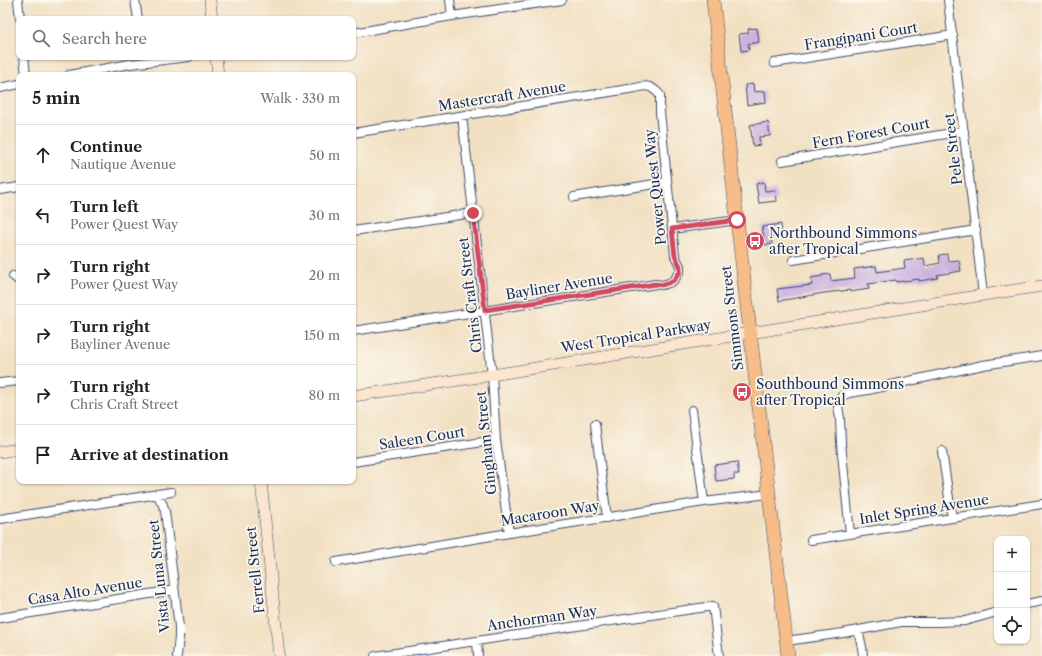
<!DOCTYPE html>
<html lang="en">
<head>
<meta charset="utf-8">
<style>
	body { margin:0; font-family:"Libre Caslon Text",serif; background:#f6f6f6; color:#222 }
	.controls { position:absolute; right:12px; bottom:12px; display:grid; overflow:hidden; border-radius:8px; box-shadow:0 1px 3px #0004 }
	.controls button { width:36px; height:36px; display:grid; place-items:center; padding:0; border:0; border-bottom:1px solid #e0e0e0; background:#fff; color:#222; font:20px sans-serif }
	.stop { position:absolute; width:12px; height:12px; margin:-9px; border:3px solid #d1495b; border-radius:50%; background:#fff }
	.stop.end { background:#d1495b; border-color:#fff; box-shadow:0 1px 4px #0008 }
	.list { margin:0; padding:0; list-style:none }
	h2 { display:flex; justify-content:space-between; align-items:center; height:52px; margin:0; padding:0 16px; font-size:17px }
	h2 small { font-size:13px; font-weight:400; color:#767676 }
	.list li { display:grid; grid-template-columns:26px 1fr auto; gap:12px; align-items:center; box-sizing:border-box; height:60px; padding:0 16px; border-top:1px solid #e0e0e0 }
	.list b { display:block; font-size:15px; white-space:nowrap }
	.list p { margin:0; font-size:13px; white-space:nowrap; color:#767676 }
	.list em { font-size:13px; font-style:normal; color:#767676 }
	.icon { flex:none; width:22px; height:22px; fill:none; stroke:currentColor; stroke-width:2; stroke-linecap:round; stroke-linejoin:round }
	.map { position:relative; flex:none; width:1042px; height:656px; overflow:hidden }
	.search { position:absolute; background:#fff; box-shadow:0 1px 3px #0004; left:16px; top:16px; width:340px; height:44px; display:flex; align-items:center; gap:10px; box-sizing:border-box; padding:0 14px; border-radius:8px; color:#767676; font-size:15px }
	.panel { position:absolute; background:#fff; box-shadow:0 1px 3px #0004; left:16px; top:72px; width:340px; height:412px; border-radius:8px }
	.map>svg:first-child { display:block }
</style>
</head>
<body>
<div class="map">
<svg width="1042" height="656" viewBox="0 0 1042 656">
	<rect width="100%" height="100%" fill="#fbf7ec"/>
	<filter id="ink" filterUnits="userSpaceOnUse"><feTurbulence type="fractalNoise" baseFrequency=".025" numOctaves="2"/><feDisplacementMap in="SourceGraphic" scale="8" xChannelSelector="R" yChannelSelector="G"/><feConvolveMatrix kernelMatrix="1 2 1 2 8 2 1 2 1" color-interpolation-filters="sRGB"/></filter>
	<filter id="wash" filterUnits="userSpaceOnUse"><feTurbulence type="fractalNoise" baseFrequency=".012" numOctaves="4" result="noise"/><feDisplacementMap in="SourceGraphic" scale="16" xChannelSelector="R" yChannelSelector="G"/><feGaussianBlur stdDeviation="0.9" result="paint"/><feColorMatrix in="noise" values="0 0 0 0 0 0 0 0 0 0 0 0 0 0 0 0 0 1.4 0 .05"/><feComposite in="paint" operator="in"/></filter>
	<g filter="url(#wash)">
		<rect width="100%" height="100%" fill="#f2e0c2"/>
		<g id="blocks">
			<path fill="#ccb1df" d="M 757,28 L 759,42 L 748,44 L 749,50 L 741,51 L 739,34 L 749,33 L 748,29 Z
				M 753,84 L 754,92 L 765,91 L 766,102 L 747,105 L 745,85 Z
				M 768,122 L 770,136 L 759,137 L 760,145 L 753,146 L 750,125 Z
				M 764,182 L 765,191 L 776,190 L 777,201 L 759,203 L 756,184 Z
				M 781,224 L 782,235 L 771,237 L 772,244 L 765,245 L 762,227 Z
				M 947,254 L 948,261 L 959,260 L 961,271 L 937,275 L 938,278 L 919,281 L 919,279 L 896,282 L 896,280 L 868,284 L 869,289 L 850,292 L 850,290 L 824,293 L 779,301 L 777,289 L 812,285 L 811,278 L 822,276 L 822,275 L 830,274 L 831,281 L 855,278 L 854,269 L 876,266 L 877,272 L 905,268 L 904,261 L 924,258 L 925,266 L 940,263 L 939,255 Z
				M 737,462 L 739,474 L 734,474 L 734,479 L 716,481 L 714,465 Z"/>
		</g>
	</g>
	<g filter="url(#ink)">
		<use href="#blocks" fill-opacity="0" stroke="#3b4a6d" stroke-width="1"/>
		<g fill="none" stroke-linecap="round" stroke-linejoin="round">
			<g stroke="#3b4a6d" stroke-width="10">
				<path id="street" d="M 18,0 L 20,19
					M 135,0 L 138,19
					M 450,0 L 452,16
					M 948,0 L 983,295
					M 353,33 L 452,16 L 562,0
					M 24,57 L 26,75
					M 774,63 L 953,35
					M 69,75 L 130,64 L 189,57
					M 0,88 L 19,84
					M 462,116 L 492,375 L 496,440 L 509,533
					M 353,133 L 635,88 C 647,85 651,85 660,95 L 660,112 L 675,256 L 680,266 L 680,271 L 674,280 L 669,283 L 662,285 L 655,284 L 644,286 L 353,331
					M 782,161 L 964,131
					M 0,190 L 19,187
					M 574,197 L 667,182
					M 672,229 L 737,220
					M 353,231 L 473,213
					M 793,260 L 976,230
					M 13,276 L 19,281
					M 0,383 L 19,381
					M 692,410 L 704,502
					M 595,424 L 607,518
					M 942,451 L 952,518
					M 353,462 L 496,440
					M 157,494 L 163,505 L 165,511 L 179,627 L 179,637 L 177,656
					M 0,519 L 171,492
					M 850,534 L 841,443 L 840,419 L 838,406 L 839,400 L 842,396 L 849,393 L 868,390 L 983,365 L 1042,356
					M 811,540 L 1042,504
					M 336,562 L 509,533 L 704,502 L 769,494
					M 1027,604 L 1042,601
					M 0,618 L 174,590
					M 858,630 L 862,647 L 863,656
					M 477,641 L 478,656
					M 786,641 L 843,633 L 901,622 L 938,622 L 965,621 L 997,612
					M 375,656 L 713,606 L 719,656"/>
			</g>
			<g stroke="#3b4a6d" stroke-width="12">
				<path id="secondary" d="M 210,0 L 212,19
					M 216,57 L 218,75
					M 353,396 L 492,375 L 983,295 L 1042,286
					M 0,452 L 19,449
					M 261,481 L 279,656"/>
			</g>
			<g stroke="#3b4a6d" stroke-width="14">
				<path id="primary" d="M 713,0 L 737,220 L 788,656"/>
			</g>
			<use href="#street" stroke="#fff" stroke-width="8"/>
			<use href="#secondary" stroke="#fce5cf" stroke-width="11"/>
			<use href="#primary" stroke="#f7bd88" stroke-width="13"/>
		</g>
	</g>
	<g fill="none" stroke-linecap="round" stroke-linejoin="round" filter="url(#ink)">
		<path stroke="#d1495b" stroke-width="5" d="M 473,213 L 485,310 L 644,286 L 655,284 L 662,285 L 668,283 L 674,280 L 680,272 L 680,266 L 675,256 L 672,229 L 737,220"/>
	</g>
	<defs>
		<g id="bus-disc" transform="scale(1)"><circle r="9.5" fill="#d1495b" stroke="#fbf7ec"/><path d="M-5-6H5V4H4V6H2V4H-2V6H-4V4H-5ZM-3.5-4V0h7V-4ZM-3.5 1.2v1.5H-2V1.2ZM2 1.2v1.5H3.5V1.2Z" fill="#fff"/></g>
	</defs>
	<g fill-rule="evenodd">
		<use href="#bus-disc" x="755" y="241"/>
		<use href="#bus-disc" x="742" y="392"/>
	</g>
	<g text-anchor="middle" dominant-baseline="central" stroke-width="3.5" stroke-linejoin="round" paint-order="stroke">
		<g font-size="14" fill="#1b2f5e" stroke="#fbf7ec">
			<text transform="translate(861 36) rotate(-9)">Frangipani Court</text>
			<text transform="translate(502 96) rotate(-9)">Mastercraft Avenue</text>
			<text transform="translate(871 133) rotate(-10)">Fern Forest Court</text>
			<text transform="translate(953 149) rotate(-97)">Pele Street</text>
			<text transform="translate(655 187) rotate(-96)">Power Quest Way</text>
			<text transform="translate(559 286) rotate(-9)">Bayliner Avenue</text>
			<text transform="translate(470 295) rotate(-97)">Chris Craft Street</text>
			<text transform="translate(732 318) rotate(-97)">Simmons Street</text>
			<text transform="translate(636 336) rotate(-9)">West Tropical Parkway</text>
			<text transform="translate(422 438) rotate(-9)">Saleen Court</text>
			<text transform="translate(486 443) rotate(-96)">Gingham Street</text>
			<text transform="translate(924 509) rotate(-9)">Inlet Spring Avenue</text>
			<text transform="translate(550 513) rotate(-9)">Macaroon Way</text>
			<text transform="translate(255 570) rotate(-96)">Ferrell Street</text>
			<text transform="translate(159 576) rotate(-96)">Vista Luna Street</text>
			<text transform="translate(85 591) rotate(-9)">Casa Alto Avenue</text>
			<text transform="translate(542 618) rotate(-8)">Anchorman Way</text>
		</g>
		<g font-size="14" fill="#1b2f5e" stroke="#fbf7ec" text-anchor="start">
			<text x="769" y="233">Northbound Simmons<tspan x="769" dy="16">after Tropical</tspan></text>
			<text x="756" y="384">Southbound Simmons<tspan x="756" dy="16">after Tropical</tspan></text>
		</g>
	</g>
</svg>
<div class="controls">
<button>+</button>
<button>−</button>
<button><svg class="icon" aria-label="locate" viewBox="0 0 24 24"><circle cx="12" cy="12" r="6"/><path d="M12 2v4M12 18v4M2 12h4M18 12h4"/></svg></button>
</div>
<div class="stop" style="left:737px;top:220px"></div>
<div class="stop end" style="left:473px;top:213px"></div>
<div class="search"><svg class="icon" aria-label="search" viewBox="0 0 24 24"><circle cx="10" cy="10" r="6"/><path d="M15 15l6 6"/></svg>Search here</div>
<section class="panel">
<h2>5 min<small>Walk · 330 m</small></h2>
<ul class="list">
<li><svg class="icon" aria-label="ahead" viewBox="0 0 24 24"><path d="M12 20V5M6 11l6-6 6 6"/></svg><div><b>Continue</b><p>Nautique Avenue</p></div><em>50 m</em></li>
<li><svg class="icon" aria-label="left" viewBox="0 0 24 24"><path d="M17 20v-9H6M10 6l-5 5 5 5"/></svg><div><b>Turn left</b><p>Power Quest Way</p></div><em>30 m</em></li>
<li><svg class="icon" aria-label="right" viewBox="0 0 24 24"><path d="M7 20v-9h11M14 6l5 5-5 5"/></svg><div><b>Turn right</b><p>Power Quest Way</p></div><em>20 m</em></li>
<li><svg class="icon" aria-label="right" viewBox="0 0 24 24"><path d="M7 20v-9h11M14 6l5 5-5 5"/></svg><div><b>Turn right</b><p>Bayliner Avenue</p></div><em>150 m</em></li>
<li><svg class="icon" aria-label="right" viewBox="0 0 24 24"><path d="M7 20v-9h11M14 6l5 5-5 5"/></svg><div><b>Turn right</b><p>Chris Craft Street</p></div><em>80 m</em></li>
<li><svg class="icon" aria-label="arrive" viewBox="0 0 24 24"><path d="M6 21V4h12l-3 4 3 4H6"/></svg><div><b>Arrive at destination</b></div></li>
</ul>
</section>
</div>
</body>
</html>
